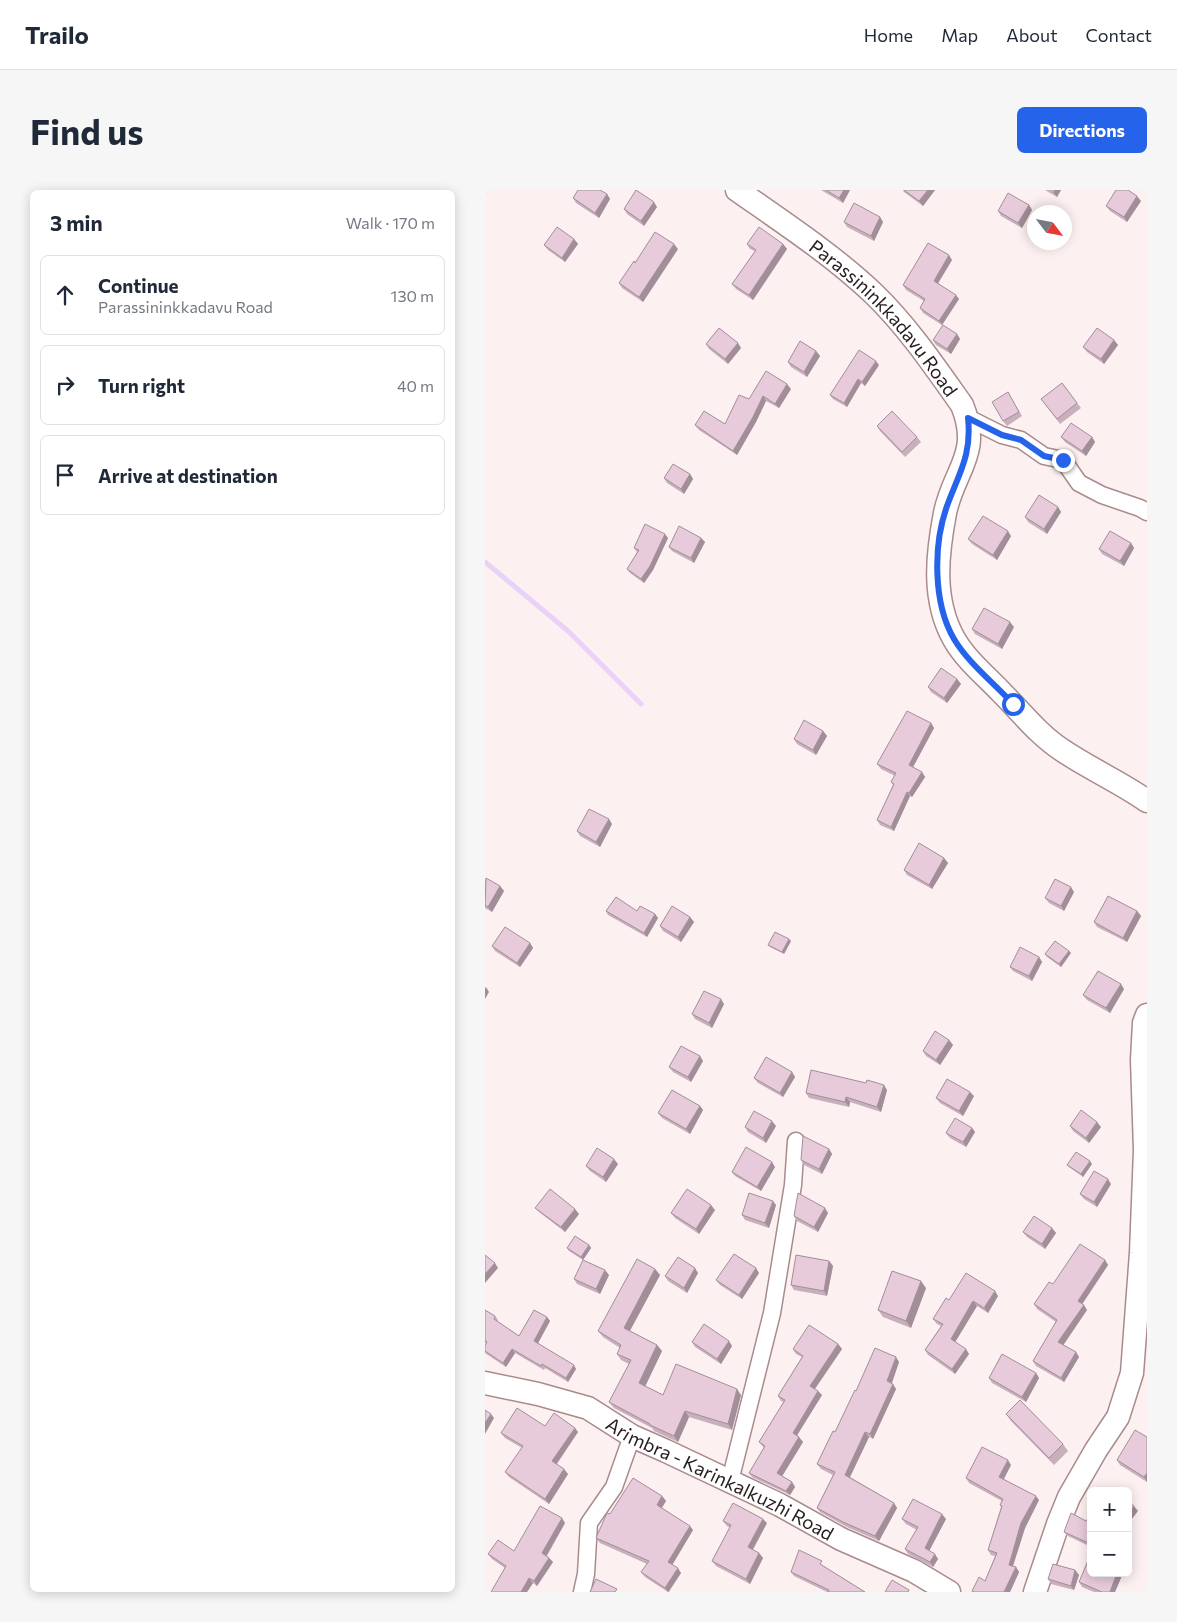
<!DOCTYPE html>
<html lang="en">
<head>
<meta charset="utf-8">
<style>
	body { margin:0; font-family:Commissioner,sans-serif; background:#f6f6f7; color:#1f2937 }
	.controls { position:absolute; right:15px; bottom:15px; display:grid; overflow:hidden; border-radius:8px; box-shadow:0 2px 12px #0003 }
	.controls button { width:45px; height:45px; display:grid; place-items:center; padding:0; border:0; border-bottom:1px solid #e0e1e3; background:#fff; color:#1f2937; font:25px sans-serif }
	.compass { position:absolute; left:542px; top:15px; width:45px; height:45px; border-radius:50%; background:#fff; box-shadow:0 2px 12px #0003; rotate:122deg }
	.stop { position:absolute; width:15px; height:15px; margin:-11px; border:4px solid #2563eb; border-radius:50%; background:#fff }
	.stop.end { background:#2563eb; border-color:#fff; box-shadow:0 1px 5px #0008 }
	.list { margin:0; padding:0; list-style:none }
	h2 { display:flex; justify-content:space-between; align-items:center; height:65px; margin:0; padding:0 20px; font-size:21px }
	h2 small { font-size:16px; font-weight:400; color:#747a83 }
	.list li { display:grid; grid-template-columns:32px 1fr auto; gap:15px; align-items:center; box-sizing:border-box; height:80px; margin:0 10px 10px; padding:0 10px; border:1px solid #e0e1e3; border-radius:8px }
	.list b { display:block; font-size:19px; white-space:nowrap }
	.list p { margin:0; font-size:16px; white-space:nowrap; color:#747a83 }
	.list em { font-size:16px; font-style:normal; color:#747a83 }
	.icon { flex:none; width:28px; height:28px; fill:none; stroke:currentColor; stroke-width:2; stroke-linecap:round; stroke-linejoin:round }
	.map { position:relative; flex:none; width:662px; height:1402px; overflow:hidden; border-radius:8px }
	header { display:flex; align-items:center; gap:30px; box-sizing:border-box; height:70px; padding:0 25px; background:#fff; border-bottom:1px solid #e0e1e3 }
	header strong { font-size:24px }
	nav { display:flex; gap:28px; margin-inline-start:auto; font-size:18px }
	.intro { display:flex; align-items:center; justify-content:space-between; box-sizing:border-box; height:120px; padding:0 30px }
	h1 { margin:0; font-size:35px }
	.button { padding:12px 22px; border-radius:8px; background:#2563eb; color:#fff; font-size:18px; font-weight:700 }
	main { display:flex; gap:30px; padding:0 30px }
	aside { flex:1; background:#fff; border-radius:8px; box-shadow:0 2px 12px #0003 }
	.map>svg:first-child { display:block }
</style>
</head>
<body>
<header>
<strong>Trailo</strong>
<nav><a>Home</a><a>Map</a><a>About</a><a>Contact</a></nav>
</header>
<div class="intro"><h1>Find us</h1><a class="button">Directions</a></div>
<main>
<aside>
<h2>3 min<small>Walk · 170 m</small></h2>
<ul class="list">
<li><svg class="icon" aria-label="ahead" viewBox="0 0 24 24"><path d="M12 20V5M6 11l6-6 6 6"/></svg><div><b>Continue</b><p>Parassininkkadavu Road</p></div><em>130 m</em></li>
<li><svg class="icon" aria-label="right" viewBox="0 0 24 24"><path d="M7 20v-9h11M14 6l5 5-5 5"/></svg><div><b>Turn right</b></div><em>40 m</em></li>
<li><svg class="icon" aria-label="arrive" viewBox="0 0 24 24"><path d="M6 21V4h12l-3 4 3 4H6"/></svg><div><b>Arrive at destination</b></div></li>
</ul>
</aside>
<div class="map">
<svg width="662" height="1402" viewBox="0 0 662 1402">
	<rect width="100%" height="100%" fill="#fdf0f0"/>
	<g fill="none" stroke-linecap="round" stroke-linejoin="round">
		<path stroke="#ead1f8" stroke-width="5" d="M 0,372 L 83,441 L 156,514"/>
		<g stroke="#a98b8d" stroke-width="19">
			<path id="street" d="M 483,228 L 517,245 L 536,250 L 559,266 L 578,270 L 594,293 L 617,305 L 655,318 L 662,322
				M 245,1291 L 287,1123 L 308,995 L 311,951
				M 97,1402 L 101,1384 L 104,1333 L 129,1297 L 147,1246"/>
		</g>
		<g stroke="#a98b8d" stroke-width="25">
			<g id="secondary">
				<path id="s1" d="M 252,0 C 299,33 348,65 389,104 C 423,137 450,177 477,215 C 497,264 469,279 460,323 C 452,365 447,410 469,449 C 481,470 501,486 517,503 C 537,523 554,545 577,560 C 605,579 635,592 662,611"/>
				<path id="s2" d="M 0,1193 L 53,1204 L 103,1218 L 147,1246 L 181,1261 L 295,1315 L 356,1349 L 429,1381 L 464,1402"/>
				<path d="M 550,1402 L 573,1334 L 584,1307 L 611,1260 L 633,1227 L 647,1183 L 656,1063 L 660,960 L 657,870 L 659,833 L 662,825"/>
			</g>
		</g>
		<use href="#street" stroke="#fff" stroke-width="16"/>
		<use href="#secondary" stroke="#fff" stroke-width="22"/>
	</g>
	<path fill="#c7afbc" d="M 336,0 L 365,0 L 358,13 Z
		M 418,0 L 450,0 L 438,16 L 419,2 Z
		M 560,0 L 576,0 L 572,7 Z
		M 122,4 L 125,9 L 114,28 L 91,13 L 88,8 Z
		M 656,11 L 642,32 L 625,21 L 621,16 Z
		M 544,15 L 547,20 L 537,38 L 516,26 L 513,21 Z
		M 172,17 L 159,36 L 142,24 L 139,19 Z
		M 395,27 L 398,32 L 389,51 L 362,37 L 359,32 Z
		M 89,49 L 93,54 L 80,72 L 63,60 L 59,55 Z
		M 262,54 L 298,54 L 302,59 L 268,110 L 251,99 L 247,94 L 270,61 L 265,59 Z
		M 193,59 L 158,112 L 137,98 L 134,93 L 150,73 Z
		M 467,70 L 453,93 L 474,109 L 457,135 L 438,123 L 435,118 L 439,111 L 421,100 L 418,95 Z
		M 472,144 L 475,149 L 466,164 L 451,155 L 448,150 Z
		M 629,150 L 633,155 L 619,174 L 602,162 L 598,157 Z
		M 221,154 L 256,158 L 243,174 L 224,159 Z
		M 331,161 L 335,166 L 322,187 L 306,177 L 303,172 Z
		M 394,175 L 380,196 L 376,193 L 362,217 L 348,209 L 345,205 Z
		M 577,193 L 596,218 L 575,234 L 556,209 Z
		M 306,199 L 294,218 L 281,211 L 271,232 L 252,265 L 214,240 L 210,235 L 240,234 L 264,209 Z
		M 523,202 L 537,226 L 522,236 L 518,231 Z
		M 392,236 L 432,247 L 436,252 L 420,267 L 395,241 Z
		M 576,247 L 607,247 L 610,252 L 601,266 L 580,252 Z
		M 205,284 L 208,289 L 199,304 L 182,293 L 179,288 Z
		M 573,317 L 576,322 L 562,344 L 543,332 L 540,327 Z
		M 526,346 L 512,370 L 487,354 L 483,349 Z
		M 183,348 L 168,380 L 159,393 L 145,383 L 142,379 L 152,362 L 149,358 Z
		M 216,348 L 220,352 L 209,373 L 187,361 L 184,357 Z
		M 646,353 L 649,358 L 639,376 L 617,364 L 614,359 Z
		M 529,437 L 517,459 L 490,444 L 487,439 Z
		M 472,489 L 476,494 L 462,513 L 446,502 L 443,497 Z
		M 446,533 L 449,538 L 428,577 L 437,582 L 440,587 L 427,607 L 425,606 L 409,641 L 395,635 L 392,630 L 408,595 L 406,592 L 410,586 L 396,579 L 392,574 Z
		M 338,541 L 342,546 L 331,565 L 312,554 L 309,549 Z
		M 127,634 L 115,657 L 95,646 L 92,641 Z
		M 459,668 L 463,673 L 447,699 L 422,685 L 419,680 Z
		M 0,689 L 15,696 L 19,701 L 7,722 L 0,718 Z
		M 589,702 L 579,721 L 564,713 L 560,708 Z
		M 121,721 L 152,721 L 170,724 L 173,728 L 162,747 L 123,725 Z
		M 652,721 L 656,726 L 642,752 L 612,737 L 609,732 Z
		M 205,727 L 209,732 L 196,752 L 178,741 L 175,736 Z
		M 306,751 L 299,764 L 285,757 L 283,755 Z
		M 45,753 L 48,758 L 35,777 L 10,761 L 7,756 Z
		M 584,761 L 586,763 L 576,777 L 562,767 L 560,764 Z
		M 554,767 L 557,772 L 547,791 L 528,781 L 525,777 Z
		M 639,799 L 625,823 L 602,810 L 598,805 Z
		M 239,814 L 227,838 L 210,829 L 207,824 Z
		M 464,850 L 468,855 L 455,875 L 441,866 L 438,861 Z
		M 215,866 L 218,871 L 206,892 L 188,882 L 184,877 Z
		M 307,882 L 310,887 L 298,907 L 273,893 L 269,888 Z
		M 381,893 L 402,900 L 396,922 L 365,912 L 364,917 L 324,908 L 321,903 Z
		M 489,906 L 478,926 L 455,913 L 451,908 Z
		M 215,916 L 218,920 L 205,944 L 177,928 L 173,923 Z
		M 291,936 L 281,953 L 263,942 L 260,937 Z
		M 585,936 L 616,937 L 604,953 L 588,941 Z
		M 487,938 L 490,942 L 481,957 L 465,948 L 461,943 Z
		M 344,959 L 347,964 L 337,984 L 319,975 L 316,970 Z
		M 133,974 L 121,992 L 105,981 L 101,976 Z
		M 607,974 L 598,987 L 584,977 L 582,975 Z
		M 290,977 L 276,1001 L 250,986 L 247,982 Z
		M 626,994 L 612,1017 L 599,1009 L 595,1004 Z
		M 291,1015 L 284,1038 L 260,1030 L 257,1025 Z
		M 50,1018 L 94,1024 L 80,1042 L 54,1022 Z
		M 230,1020 L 214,1044 L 190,1028 L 186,1023 Z
		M 343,1023 L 333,1042 L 312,1031 L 309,1026 Z
		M 567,1038 L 571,1043 L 560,1059 L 542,1047 L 538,1042 Z
		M 104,1055 L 106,1058 L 98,1070 L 84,1061 L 82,1058 Z
		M 620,1070 L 623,1075 L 597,1114 L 602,1120 L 578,1155 L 591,1162 L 594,1167 L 579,1192 L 551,1176 L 548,1171 L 571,1132 L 552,1119 L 549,1114 L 568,1094 Z
		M 344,1071 L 348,1076 L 342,1106 L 309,1100 L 306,1095 Z
		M 170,1079 L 175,1085 L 145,1141 L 172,1155 L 177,1161 L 160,1196 L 178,1205 L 256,1205 L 247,1240 L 204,1227 L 193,1252 L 169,1241 L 167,1238 L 129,1218 L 124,1212 L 144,1174 L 136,1170 L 132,1164 L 135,1158 L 118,1147 L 113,1141 Z
		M 213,1083 L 202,1103 L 183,1091 L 180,1086 Z
		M 274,1083 L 257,1109 L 235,1095 L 231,1090 Z
		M 124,1085 L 115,1104 L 92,1094 L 89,1089 Z
		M 441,1098 L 426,1138 L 398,1127 L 393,1120 Z
		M 513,1106 L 503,1123 L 492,1116 L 470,1152 L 484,1164 L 470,1184 L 443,1165 L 440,1160 L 456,1136 L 452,1134 L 448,1129 L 464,1110 Z
		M 0,1120 L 10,1126 L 13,1130 L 12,1132 L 34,1146 L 62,1127 L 65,1131 L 53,1153 L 91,1179 L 83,1192 L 60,1178 L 59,1180 L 30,1163 L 21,1177 L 0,1163 L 0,1155 L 1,1153 L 0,1153 Z
		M 207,1152 L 247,1156 L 236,1174 L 210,1157 Z
		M 353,1154 L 357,1159 L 330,1199 L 337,1205 L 312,1245 L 318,1252 L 297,1286 L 307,1292 L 310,1297 L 305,1305 L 267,1287 L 264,1283 L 279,1258 L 274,1252 L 299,1212 L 296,1211 L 293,1206 L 317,1167 L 311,1164 L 308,1159 Z
		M 414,1172 L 406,1193 L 411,1199 L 388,1249 L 384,1247 L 365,1287 L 409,1313 L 412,1318 L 394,1351 L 362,1337 L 335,1322 L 332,1318 L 348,1285 L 336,1279 L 332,1274 L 350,1242 L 371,1201 Z
		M 551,1183 L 554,1188 L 541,1212 L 507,1193 L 504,1188 Z
		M 521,1224 L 578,1254 L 583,1261 L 569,1275 L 526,1231 Z
		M 60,1236 L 93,1242 L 72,1274 L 83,1284 L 64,1314 L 24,1287 L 20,1282 L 37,1258 L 20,1248 L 16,1243 Z
		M 662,1247 L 662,1292 L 635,1275 L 632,1270 Z
		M 526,1275 L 519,1289 L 554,1310 L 540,1338 L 528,1376 L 531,1377 L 534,1382 L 525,1402 L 487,1402 L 487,1401 L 500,1391 L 510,1366 L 506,1365 L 503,1360 L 516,1317 L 515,1315 L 517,1311 L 484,1293 L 481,1288 Z
		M 177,1306 L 181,1311 L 177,1318 L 208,1340 L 187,1375 L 196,1383 L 184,1402 L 183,1402 L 160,1387 L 156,1382 L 162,1374 L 115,1353 L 111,1348 L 125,1324 Z
		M 606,1324 L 606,1357 L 583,1346 L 579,1342 L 601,1331 Z
		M 417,1329 L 461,1329 L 444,1361 L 453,1369 L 448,1377 L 423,1364 L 420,1359 L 432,1340 L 421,1334 Z
		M 238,1331 L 282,1333 L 268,1360 L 274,1363 L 278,1368 L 265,1394 L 231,1376 L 227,1371 L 245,1338 L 242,1336 Z
		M 80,1333 L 62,1366 L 68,1372 L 52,1396 L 48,1393 L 42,1402 L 6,1402 L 20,1378 L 7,1369 L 3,1364 L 29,1361 Z
		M 340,1376 L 340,1377 L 380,1402 L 342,1402 L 309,1386 L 306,1382 Z
		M 590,1380 L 594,1385 L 589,1400 L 566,1394 L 563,1389 Z
		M 638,1383 L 630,1402 L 609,1402 L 597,1397 L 594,1392 Z"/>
	<path fill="#a28e99" d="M 0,0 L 3,0 L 1,4 L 0,2 Z
		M 359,0 L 365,0 L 358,13 L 354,8 Z
		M 443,0 L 450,0 L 438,16 L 434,11 Z
		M 570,0 L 576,0 L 572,7 L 568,2 Z
		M 122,4 L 125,9 L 114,28 L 110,23 Z
		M 652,6 L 656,11 L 642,32 L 639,27 Z
		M 169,12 L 172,17 L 159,36 L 156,31 Z
		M 544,15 L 547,20 L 537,38 L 533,33 Z
		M 395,27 L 398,32 L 389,51 L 386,46 Z
		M 89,49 L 93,54 L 80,72 L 77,68 Z
		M 189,54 L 193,59 L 158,112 L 154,107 Z
		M 298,54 L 302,59 L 268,110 L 264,105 Z
		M 464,65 L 467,70 L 452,95 L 449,91 Z
		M 471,105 L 474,109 L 457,135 L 454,131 Z
		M 472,144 L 475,149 L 466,164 L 462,159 Z
		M 629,150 L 633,155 L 619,174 L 616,169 Z
		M 253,153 L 256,158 L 243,174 L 240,169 Z
		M 331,161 L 335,166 L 322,187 L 319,182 Z
		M 391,171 L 394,175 L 380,196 L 377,192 Z
		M 373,189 L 376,193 L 362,217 L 359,213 Z
		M 302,194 L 306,199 L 294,218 L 290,214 Z
		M 278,206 L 281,211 L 271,232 L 252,265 L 248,261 Z
		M 607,247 L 610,252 L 601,266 L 597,261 Z
		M 205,284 L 208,289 L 199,304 L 196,299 Z
		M 573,317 L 576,322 L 562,344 L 559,339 Z
		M 523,341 L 526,346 L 512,370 L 508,365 Z
		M 180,344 L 183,348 L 168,380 L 159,393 L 156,389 Z
		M 216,348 L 220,352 L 209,373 L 206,368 Z
		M 646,353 L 649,358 L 639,376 L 635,371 Z
		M 525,432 L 529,437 L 517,459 L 513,454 Z
		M 472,489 L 476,494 L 462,513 L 459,508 Z
		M 446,533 L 449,538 L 427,579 L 424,575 Z
		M 338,541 L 342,546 L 331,565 L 328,560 Z
		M 437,582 L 440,587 L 427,607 L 424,603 Z
		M 422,602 L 425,606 L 409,641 L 406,637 Z
		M 124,629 L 127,634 L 115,657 L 111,652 Z
		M 459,668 L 463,673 L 447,699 L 444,695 Z
		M 15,696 L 19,701 L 7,722 L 3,717 Z
		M 586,697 L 589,702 L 579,721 L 576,716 Z
		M 652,721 L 656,726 L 642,752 L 638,748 Z
		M 170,724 L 173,728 L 162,747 L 159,743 Z
		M 205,727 L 209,732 L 196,752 L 193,747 Z
		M 304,749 L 306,751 L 299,764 L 297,762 Z
		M 45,753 L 48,758 L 35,777 L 32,773 Z
		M 584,761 L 586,763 L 576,777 L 574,774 Z
		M 554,767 L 557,772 L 547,791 L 544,786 Z
		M 636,794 L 639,799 L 625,823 L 621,818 Z
		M 1,797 L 4,802 L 0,809 L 0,798 Z
		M 236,809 L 239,814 L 227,838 L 224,833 Z
		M 464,850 L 468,855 L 455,875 L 451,870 Z
		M 215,866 L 218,871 L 206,892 L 203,887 Z
		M 307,882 L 310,887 L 298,907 L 295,903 Z
		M 399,895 L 402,900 L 396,922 L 392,917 Z
		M 485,902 L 489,906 L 478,926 L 474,921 Z
		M 361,907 L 365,912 L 364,917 L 360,912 Z
		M 215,916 L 218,920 L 205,944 L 201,939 Z
		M 287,931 L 291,936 L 281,953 L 278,948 Z
		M 612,932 L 616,937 L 604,953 L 601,948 Z
		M 487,938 L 490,942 L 481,957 L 478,952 Z
		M 344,959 L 347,964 L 337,984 L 334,979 Z
		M 129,969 L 133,974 L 121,992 L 118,987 Z
		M 605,971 L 607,974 L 598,987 L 596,984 Z
		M 287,972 L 290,977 L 276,1001 L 272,997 Z
		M 623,989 L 626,994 L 612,1017 L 609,1012 Z
		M 288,1011 L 291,1015 L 284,1038 L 280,1033 Z
		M 226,1015 L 230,1020 L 214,1044 L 211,1039 Z
		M 340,1018 L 343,1023 L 333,1042 L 329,1037 Z
		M 90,1019 L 94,1024 L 80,1042 L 76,1037 Z
		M 567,1038 L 571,1043 L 560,1059 L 557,1054 Z
		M 104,1055 L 106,1058 L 98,1070 L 96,1067 Z
		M 620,1070 L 623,1075 L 596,1116 L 593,1111 Z
		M 344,1071 L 348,1076 L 342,1106 L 339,1101 Z
		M 10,1073 L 13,1078 L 0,1093 L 0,1084 Z
		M 210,1078 L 213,1083 L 202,1103 L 199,1098 Z
		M 271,1078 L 274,1083 L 257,1109 L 254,1105 Z
		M 170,1079 L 175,1085 L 143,1144 L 139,1138 Z
		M 120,1080 L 124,1085 L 115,1104 L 111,1099 Z
		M 436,1091 L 441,1098 L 426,1138 L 421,1131 Z
		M 510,1101 L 513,1106 L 503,1123 L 499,1118 Z
		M 488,1111 L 492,1116 L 469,1154 L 466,1149 Z
		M 599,1115 L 602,1120 L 577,1157 L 573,1152 Z
		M 62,1127 L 65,1131 L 52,1155 L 49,1151 Z
		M 244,1151 L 247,1156 L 236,1174 L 232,1169 Z
		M 353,1154 L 357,1159 L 329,1200 L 325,1196 Z
		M 172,1155 L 177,1161 L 159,1199 L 154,1193 Z
		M 27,1159 L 30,1163 L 21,1177 L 18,1173 Z
		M 481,1159 L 484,1164 L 470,1184 L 467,1179 Z
		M 591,1162 L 594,1167 L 579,1192 L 576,1188 Z
		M 411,1167 L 414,1172 L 406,1196 L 402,1191 Z
		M 89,1175 L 91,1179 L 83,1192 L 81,1188 Z
		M 551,1183 L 554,1188 L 541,1212 L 537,1207 Z
		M 408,1194 L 411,1199 L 388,1249 L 385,1244 Z
		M 252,1199 L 256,1205 L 247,1240 L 243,1234 Z
		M 333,1201 L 337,1205 L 311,1247 L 308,1243 Z
		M 200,1221 L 204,1227 L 193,1252 L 189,1246 Z
		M 6,1224 L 9,1228 L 0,1244 L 0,1233 Z
		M 90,1238 L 93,1242 L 70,1276 L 67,1271 Z
		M 380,1242 L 384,1247 L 364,1289 L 360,1285 Z
		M 314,1247 L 318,1252 L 296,1288 L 292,1283 Z
		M 523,1270 L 526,1275 L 517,1292 L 514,1287 Z
		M 79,1279 L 83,1284 L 64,1314 L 60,1309 Z
		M 662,1283 L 662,1292 L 659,1287 Z
		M 307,1292 L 310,1297 L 305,1305 L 301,1301 Z
		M 177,1306 L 181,1311 L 175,1320 L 172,1315 Z
		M 551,1306 L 554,1310 L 540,1338 L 527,1379 L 524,1375 L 536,1333 Z
		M 409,1313 L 412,1318 L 394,1351 L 390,1346 Z
		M 649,1316 L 653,1321 L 643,1334 L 643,1324 Z
		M 457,1324 L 461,1329 L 443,1363 L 440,1358 Z
		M 77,1328 L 80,1333 L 60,1368 L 57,1363 Z
		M 278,1329 L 282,1333 L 266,1362 L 263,1357 Z
		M 205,1336 L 208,1340 L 186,1377 L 183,1372 Z
		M 274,1363 L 278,1368 L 265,1394 L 261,1389 Z
		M 450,1364 L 453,1369 L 448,1377 L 445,1372 Z
		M 64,1368 L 68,1372 L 52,1396 L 49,1391 Z
		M 531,1377 L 534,1382 L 525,1402 L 519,1402 Z
		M 193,1378 L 196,1383 L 183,1402 L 180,1398 Z
		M 590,1380 L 594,1385 L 589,1400 L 586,1396 Z
		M 632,1383 L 638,1383 L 630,1402 L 625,1402 Z
		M 44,1388 L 48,1393 L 42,1402 L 36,1402 Z"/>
	<path fill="#e7cbdb" stroke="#a28e99" d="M 93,0 L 115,0 L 122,4 L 110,23 L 88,8 Z
		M 151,0 L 169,12 L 156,31 L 139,19 Z
		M 341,0 L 359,0 L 354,8 Z
		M 419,0 L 443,0 L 434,11 Z
		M 631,0 L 643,0 L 652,6 L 639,27 L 621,16 Z
		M 523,3 L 544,15 L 533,33 L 513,21 Z
		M 369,13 L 395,27 L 386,46 L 359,32 Z
		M 72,37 L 89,49 L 77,68 L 59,55 Z
		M 274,37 L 298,54 L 264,105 L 247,94 L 271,60 L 262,54 Z
		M 170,42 L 189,54 L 154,107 L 134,93 L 149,71 L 150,73 Z
		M 443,53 L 464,65 L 449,91 L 471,105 L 454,131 L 435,118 L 440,109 L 418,95 Z
		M 458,135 L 472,144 L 462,159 L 448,150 Z
		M 234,138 L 253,153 L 240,169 L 221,154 Z
		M 612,138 L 629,150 L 616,169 L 598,157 Z
		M 315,151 L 331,161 L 319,182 L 303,172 Z
		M 374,160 L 391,171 L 377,192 L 373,189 L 359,213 L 345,205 Z
		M 281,181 L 302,194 L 290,214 L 278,206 L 268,227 L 248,261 L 210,235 L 219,221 L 240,234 L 254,205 L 264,209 Z
		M 577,193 L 592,213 L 572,229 L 556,209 Z
		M 523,202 L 534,222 L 518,231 L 507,212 Z
		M 407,221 L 432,247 L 417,262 L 392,236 Z
		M 586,233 L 607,247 L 597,261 L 576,247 Z
		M 188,274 L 205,284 L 196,299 L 179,288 Z
		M 554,305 L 573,317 L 559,339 L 540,327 Z
		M 498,326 L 523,341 L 508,365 L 483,349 Z
		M 160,334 L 180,344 L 165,376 L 156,389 L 142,379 L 154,360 L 149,358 Z
		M 194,336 L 216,348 L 206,368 L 184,357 Z
		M 625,341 L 646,353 L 635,371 L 614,359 Z
		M 499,418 L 525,432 L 513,454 L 487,439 Z
		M 456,478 L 472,489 L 459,508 L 443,497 Z
		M 422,521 L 446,533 L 424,575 L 437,582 L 424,603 L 422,602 L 406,637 L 392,630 L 409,594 L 406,592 L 411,583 L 392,574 Z
		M 319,530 L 338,541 L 328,560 L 309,549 Z
		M 104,619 L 124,629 L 111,652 L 92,641 Z
		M 434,653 L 459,668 L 444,695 L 419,680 Z
		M 1,688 L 15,696 L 3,717 L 0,715 Z
		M 570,689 L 586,697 L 576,716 L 560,708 Z
		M 623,706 L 652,721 L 638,748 L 609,732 Z
		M 131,707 L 152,721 L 155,716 L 170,724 L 159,743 L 121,721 Z
		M 187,716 L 205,727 L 193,747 L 175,736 Z
		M 20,737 L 45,753 L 32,773 L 7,756 Z
		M 290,742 L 304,749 L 297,762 L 283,755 Z
		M 570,751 L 584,761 L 574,774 L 560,764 Z
		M 535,757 L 554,767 L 544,786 L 525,777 Z
		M 613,781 L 636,794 L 621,818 L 598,805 Z
		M 219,801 L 236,809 L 224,833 L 207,824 Z
		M 450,841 L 464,850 L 451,870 L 438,861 Z
		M 196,856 L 215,866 L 203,887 L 184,877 Z
		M 281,867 L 307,882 L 295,903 L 269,888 Z
		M 326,880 L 381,893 L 382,890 L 399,895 L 392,917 L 361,907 L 360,912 L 321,903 Z
		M 462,889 L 485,902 L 474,921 L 451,908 Z
		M 187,900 L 215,916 L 201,939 L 173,923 Z
		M 596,920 L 612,932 L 601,948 L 585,936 Z
		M 269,921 L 287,931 L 278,948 L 260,937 Z
		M 470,928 L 487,938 L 478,952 L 461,943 Z
		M 318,946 L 344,959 L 334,979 L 316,970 Z
		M 261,957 L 287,972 L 272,997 L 247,982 Z
		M 112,958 L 129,969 L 118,987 L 101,976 Z
		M 591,962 L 605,971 L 596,984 L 582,975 Z
		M 609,981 L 623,989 L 609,1012 L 595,1004 Z
		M 65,999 L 90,1019 L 76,1037 L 50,1018 Z
		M 202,999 L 226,1015 L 211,1039 L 186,1023 Z
		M 264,1003 L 288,1011 L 280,1033 L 257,1025 Z
		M 313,1003 L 340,1018 L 329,1037 L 309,1026 Z
		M 549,1026 L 567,1038 L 557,1054 L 538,1042 Z
		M 90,1046 L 104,1055 L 96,1067 L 82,1058 Z
		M 595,1054 L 620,1070 L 593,1111 L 599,1115 L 573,1152 L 591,1162 L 576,1188 L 548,1171 L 572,1130 L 549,1114 L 564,1092 L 568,1094 Z
		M 249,1064 L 271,1078 L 254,1105 L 231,1090 Z
		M 0,1065 L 10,1073 L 0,1084 Z
		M 311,1065 L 344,1071 L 339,1101 L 306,1095 Z
		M 193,1067 L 210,1078 L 199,1098 L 180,1086 Z
		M 152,1069 L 170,1079 L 139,1138 L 172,1155 L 154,1193 L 178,1205 L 191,1174 L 252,1199 L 243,1234 L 200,1221 L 189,1246 L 165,1235 L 165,1234 L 124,1212 L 146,1170 L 132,1164 L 136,1155 L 113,1141 Z
		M 98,1070 L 120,1080 L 111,1099 L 89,1089 Z
		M 407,1081 L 436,1091 L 421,1131 L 393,1120 Z
		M 481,1083 L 510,1101 L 499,1118 L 488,1111 L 466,1149 L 481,1159 L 467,1179 L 440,1160 L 458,1134 L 448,1129 L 461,1108 L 464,1110 Z
		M 0,1120 L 10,1126 L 9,1129 L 34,1146 L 49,1120 L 62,1127 L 49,1151 L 89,1175 L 81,1188 L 57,1174 L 56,1176 L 27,1159 L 18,1173 L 0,1161 L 0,1155 L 2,1152 L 0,1150 Z
		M 219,1134 L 244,1151 L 232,1169 L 207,1152 Z
		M 324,1135 L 353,1154 L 325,1196 L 333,1201 L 308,1243 L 314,1247 L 292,1283 L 307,1292 L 301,1301 L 264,1283 L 280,1256 L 274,1252 L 300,1210 L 293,1206 L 318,1166 L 308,1159 Z
		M 390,1158 L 411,1167 L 402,1191 L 408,1194 L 385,1244 L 380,1242 L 360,1285 L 409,1313 L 390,1346 L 358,1332 L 332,1318 L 350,1282 L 332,1274 L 348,1241 L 350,1242 L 370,1200 L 371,1201 Z
		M 517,1164 L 551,1183 L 537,1207 L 504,1188 Z
		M 535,1210 L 578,1254 L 564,1268 L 521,1224 Z
		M 32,1218 L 60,1236 L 69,1223 L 90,1238 L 67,1271 L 79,1279 L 60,1309 L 20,1282 L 38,1256 L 16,1243 Z
		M 0,1220 L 6,1224 L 0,1233 Z
		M 650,1240 L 662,1247 L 662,1283 L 659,1287 L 632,1270 Z
		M 497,1257 L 523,1270 L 514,1287 L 551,1306 L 536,1333 L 524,1375 L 531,1377 L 519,1402 L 489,1402 L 487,1401 L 494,1387 L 500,1391 L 512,1363 L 503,1360 L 517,1316 L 515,1315 L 518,1309 L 481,1288 Z
		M 148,1288 L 177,1306 L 172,1315 L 205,1336 L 183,1372 L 193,1378 L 180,1398 L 156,1382 L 164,1371 L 111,1348 L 122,1323 L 125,1324 Z
		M 428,1309 L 457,1324 L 440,1358 L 450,1364 L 445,1372 L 420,1359 L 433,1337 L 417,1329 Z
		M 643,1312 L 649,1316 L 643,1324 Z
		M 248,1313 L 278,1329 L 263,1357 L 274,1363 L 261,1389 L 227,1371 L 246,1335 L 238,1331 Z
		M 55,1316 L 77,1328 L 57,1363 L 64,1368 L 49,1391 L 44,1388 L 36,1402 L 6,1402 L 21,1376 L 3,1364 L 13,1350 L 29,1361 Z
		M 586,1323 L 601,1331 L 606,1324 L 606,1354 L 579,1342 Z
		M 314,1360 L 337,1371 L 335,1374 L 380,1402 L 343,1402 L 344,1400 L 306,1382 Z
		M 605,1366 L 606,1366 L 606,1383 L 632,1383 L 625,1402 L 617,1402 L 594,1392 Z
		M 568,1374 L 590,1380 L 586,1396 L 563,1389 Z
		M 111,1389 L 132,1399 L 130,1402 L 105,1402 Z
		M 407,1390 L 424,1400 L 423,1402 L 400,1402 Z"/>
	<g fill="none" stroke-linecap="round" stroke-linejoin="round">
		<path stroke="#2563eb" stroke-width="6" d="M 528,514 C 509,493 484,474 469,449 C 448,413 448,355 462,316 C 474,283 487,265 483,228 L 517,245 L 536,250 L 559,266 L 578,270"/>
	</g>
	<g text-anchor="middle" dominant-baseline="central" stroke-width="5" stroke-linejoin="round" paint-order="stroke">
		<g font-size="19" fill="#281d1e" stroke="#fff">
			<text stroke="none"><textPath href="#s1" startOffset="196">Parassininkkadavu Road</textPath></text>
			<text stroke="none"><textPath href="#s2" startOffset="256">Arimbra - Karinkalkuzhi Road</textPath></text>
		</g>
	</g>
</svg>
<div class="controls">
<button>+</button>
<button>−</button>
</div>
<svg class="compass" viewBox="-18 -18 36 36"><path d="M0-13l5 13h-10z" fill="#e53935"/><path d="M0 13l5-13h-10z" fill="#747a83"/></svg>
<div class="stop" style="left:528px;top:514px"></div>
<div class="stop end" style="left:578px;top:270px"></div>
</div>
</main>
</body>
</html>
